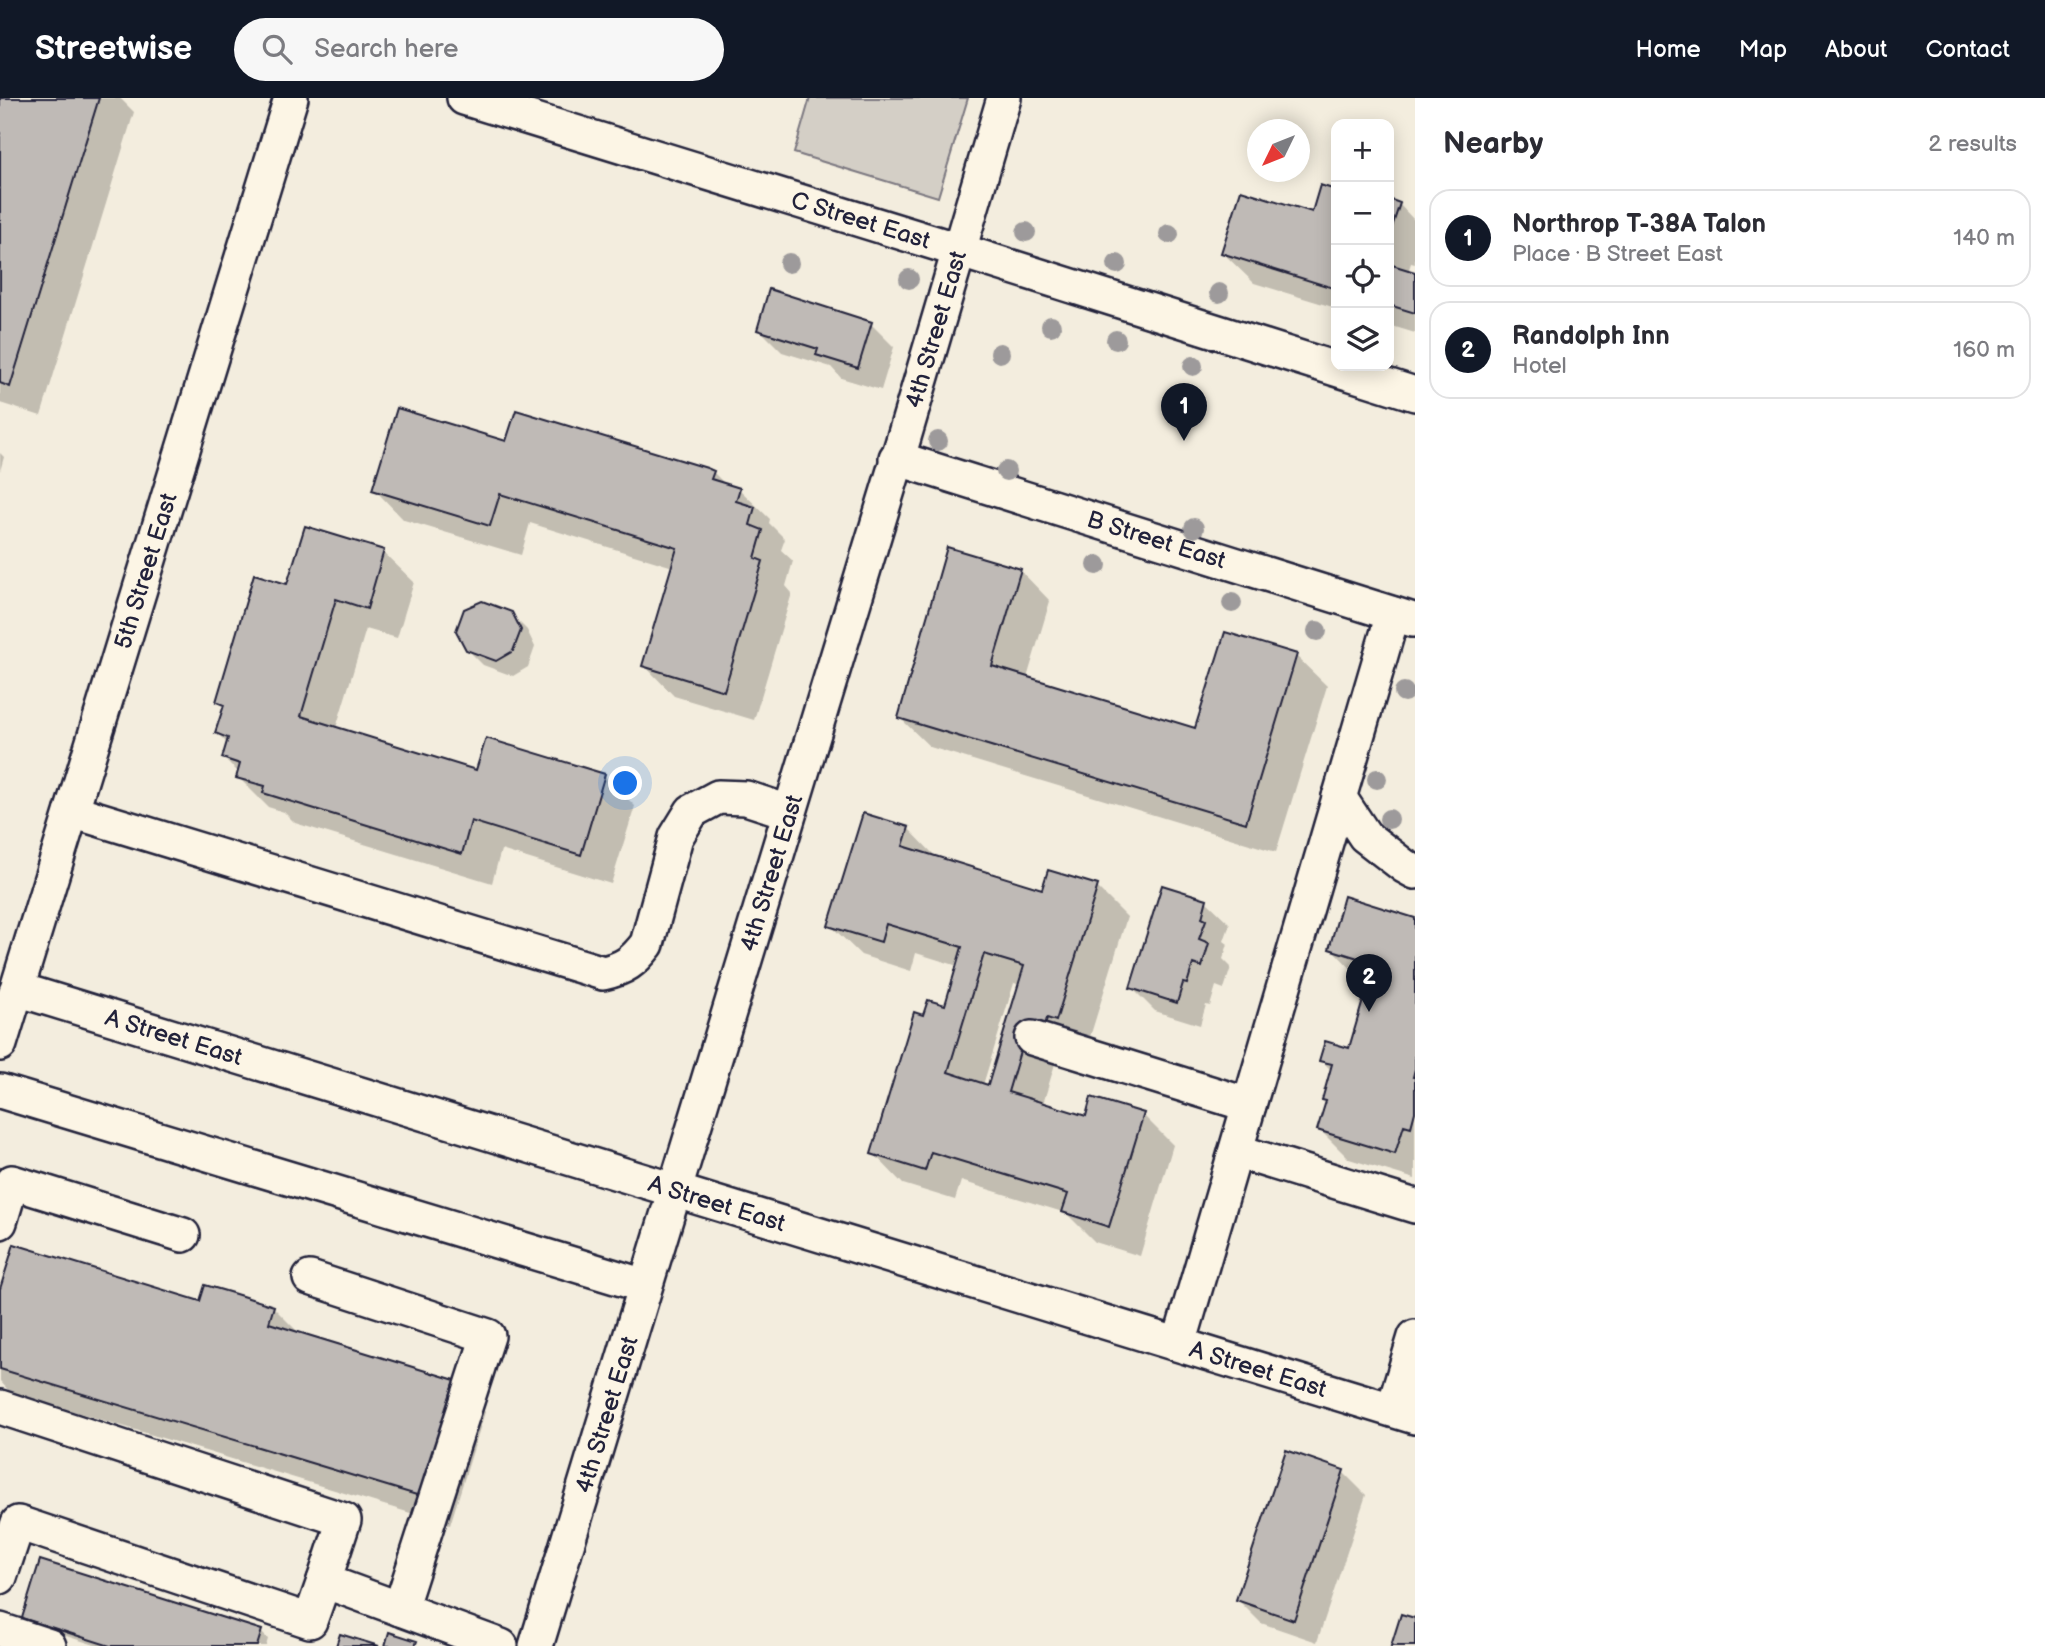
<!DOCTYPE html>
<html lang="en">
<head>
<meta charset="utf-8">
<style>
	body { margin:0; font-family:"Balsamiq Sans",sans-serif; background:#f7f7f7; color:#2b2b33 }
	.controls { position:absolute; right:21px; top:21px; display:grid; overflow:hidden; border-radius:14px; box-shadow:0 4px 18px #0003 }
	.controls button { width:63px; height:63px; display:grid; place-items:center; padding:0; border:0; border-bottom:2px solid #e1e1e2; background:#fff; color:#2b2b33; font:35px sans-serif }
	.compass { position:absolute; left:1247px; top:21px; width:63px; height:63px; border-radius:50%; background:#fff; box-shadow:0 4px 18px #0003; rotate:227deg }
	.you { position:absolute; left:626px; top:686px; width:24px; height:24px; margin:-18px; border:5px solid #fff; border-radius:50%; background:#1a73e8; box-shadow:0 0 0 10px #1a73e833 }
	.badge { display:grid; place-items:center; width:46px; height:46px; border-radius:50%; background:#111827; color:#fff; font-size:23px; font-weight:700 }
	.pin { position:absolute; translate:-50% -58px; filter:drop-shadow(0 2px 4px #0008) }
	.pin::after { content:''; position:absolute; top:37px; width:24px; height:21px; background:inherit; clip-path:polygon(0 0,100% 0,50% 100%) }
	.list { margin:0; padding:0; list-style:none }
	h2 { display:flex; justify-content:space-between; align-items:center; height:91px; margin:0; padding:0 28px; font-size:30px }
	h2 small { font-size:23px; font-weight:400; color:#7c7c81 }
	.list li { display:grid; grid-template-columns:46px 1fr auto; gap:21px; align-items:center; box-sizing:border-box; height:98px; margin:0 14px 14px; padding:0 14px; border:2px solid #e1e1e2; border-radius:21px }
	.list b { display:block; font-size:26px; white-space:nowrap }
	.list p { margin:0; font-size:23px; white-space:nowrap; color:#7c7c81 }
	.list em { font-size:23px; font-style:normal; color:#7c7c81 }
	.icon { flex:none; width:38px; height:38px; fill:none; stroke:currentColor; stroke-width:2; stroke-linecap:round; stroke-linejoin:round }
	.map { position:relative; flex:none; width:1415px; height:1548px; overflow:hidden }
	header { display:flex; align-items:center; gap:42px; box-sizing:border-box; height:98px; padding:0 35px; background:#111827; color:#fff }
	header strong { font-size:33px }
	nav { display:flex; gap:38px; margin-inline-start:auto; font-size:24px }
	.search { width:490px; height:63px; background:#f7f7f7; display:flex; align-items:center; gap:18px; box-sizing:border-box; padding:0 24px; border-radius:38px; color:#7c7c81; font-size:26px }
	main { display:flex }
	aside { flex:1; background:#fff }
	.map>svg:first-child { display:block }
</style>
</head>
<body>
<header>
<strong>Streetwise</strong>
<div class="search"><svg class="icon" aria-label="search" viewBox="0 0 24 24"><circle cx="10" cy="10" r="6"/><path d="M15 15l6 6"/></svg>Search here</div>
<nav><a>Home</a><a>Map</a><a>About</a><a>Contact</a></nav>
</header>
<main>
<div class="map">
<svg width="1415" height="1548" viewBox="0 0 1415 1548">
	<rect width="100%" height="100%" fill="#f3edde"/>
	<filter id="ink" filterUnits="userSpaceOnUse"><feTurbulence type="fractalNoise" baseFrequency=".0143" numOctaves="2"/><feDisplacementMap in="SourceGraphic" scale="14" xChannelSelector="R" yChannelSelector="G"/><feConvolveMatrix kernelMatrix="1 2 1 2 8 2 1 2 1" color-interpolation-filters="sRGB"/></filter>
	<g filter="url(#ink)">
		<path fill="#d4cfc6" stroke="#7b7880" stroke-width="2" d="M 810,0 L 968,0 L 938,99 L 794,55 Z"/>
		<path fill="#0003" fill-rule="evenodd" d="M 0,0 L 120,0 L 134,14 L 41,318 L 0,305 Z
			M 1321,89 L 1336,93 L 1336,210 L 1254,185 L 1223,155 L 1313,116 Z
			M 1389,103 L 1399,106 L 1415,123 L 1415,166 L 1411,165 L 1408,174 L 1415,176 L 1415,235 L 1389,227 Z
			M 871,226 L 894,249 L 881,292 L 841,280 L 831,269 L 782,254 L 759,231 Z
			M 507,345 L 713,374 L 726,387 L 739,391 L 770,421 L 769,425 L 785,441 L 781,452 L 793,463 L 786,488 L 792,495 L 754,622 L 674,598 L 644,567 L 673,469 L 530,425 L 521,457 L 404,422 L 374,391 Z
			M 0,355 L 4,359 L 0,373 Z
			M 383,454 L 414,484 L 397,540 L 366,531 L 336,630 L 477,674 L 487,642 L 605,678 L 635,708 L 611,786 L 501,752 L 492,785 L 295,725 L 284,714 L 268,709 L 238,679 L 239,675 L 224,660 L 228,646 L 217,635 L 225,610 L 218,604 L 289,488 Z
			M 1020,472 L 1050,503 L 1027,580 L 1196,632 L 1296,558 L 1327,588 L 1276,754 L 930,649 L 899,619 Z
			M 511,516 L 527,532 L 535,549 L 528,569 L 513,578 L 483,567 L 467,551 Z
			M 908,730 L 938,761 L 1043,793 L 1097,789 L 1127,819 L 1086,952 L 1057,959 L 1043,1006 L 1087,1020 L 1143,1017 L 1173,1047 L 1140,1158 L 1095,1144 L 1066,1115 L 961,1083 L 955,1102 L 903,1086 L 873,1055 L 924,919 L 946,909 L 958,868 L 916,855 L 911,873 L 861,857 L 830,827 ZM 1014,885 L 1021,887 L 990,989 L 983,987 Z
			M 1346,800 L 1415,821 L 1415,1081 L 1349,1061 L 1319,1031 L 1327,1005 L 1324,1002 L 1332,973 L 1321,962 L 1350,952 L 1371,884 L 1361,881 L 1331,850 Z
			M 1206,803 L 1230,826 L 1224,843 L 1228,846 L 1223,861 L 1231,869 L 1224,891 L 1216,888 L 1210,908 L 1206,907 L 1200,927 L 1155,913 L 1132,890 Z
			M 0,1198 L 273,1209 L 300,1236 L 454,1283 L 485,1314 L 450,1427 L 10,1294 L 0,1283 Z
			M 1343,1374 L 1366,1397 L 1317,1544 L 1261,1525 L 1238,1502 Z
			M 24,1520 L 261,1534 L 268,1541 L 266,1548 L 98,1548 L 31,1527 Z"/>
		<path fill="#bfbab6" stroke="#22223b" stroke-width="2" fill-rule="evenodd" d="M 0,0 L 99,0 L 10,289 L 0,285 Z
			M 1320,87 L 1336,92 L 1336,191 L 1221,155 L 1241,92 L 1312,114 Z
			M 1389,101 L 1400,105 L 1389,138 Z
			M 1389,166 L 1415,174 L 1415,215 L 1389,207 Z
			M 769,191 L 872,224 L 858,270 L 816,257 L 818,251 L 757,232 Z
			M 397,310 L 506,343 L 516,312 L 707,370 L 714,373 L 711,381 L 740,390 L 736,403 L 755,409 L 750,427 L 763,432 L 755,460 L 763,463 L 724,593 L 642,568 L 677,450 L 500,396 L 490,428 L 372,392 Z
			M 305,428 L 384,452 L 367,511 L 336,501 L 301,618 L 476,672 L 486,640 L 605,676 L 581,757 L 471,723 L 462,756 L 263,695 L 265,688 L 236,680 L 240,666 L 222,660 L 228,640 L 215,635 L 224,607 L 216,604 L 218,597 L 254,476 L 287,486 Z
			M 947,449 L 1021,471 L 992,568 L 1195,630 L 1225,534 L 1297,556 L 1246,725 L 898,620 Z
			M 482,503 L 512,514 L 521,532 L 513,553 L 496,563 L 466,552 L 456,533 L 464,511 Z
			M 863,715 L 909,729 L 903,748 L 1042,791 L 1048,772 L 1098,787 L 1056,923 L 1047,920 L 1043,935 L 1027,930 L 1008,994 L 1086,1018 L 1091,999 L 1144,1015 L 1109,1129 L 1062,1114 L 1068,1096 L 931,1054 L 925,1073 L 871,1056 L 914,914 L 923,917 L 928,902 L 945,907 L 962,849 L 886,826 L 881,844 L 828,828 ZM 984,856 L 1024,868 L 988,987 L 948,974 Z
			M 1162,787 L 1207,801 L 1202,820 L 1206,822 L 1199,841 L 1209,845 L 1202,869 L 1193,866 L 1187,886 L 1183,885 L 1177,905 L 1130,890 Z
			M 1344,798 L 1415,820 L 1415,971 L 1413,979 L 1415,979 L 1415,1014 L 1411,1029 L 1404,1027 L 1395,1056 L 1317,1032 L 1326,1003 L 1322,1002 L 1332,966 L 1319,963 L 1325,943 L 1349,950 L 1374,865 L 1329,851 Z
			M 14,1146 L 200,1203 L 205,1187 L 229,1194 L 274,1208 L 269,1225 L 455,1282 L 420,1398 L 0,1271 L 0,1191 Z
			M 1286,1352 L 1344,1372 L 1294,1522 L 1236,1502 Z
			M 40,1462 L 262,1532 L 257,1548 L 110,1548 L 22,1520 Z
			M 1401,1516 L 1415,1520 L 1415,1548 L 1391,1548 Z
			M 389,1534 L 417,1543 L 415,1548 L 385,1548 Z
			M 340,1536 L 379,1548 L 336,1548 Z"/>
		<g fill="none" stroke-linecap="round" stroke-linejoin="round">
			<g stroke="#22223b" stroke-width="38">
				<g id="minor">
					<path id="s1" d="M 464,0 L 958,152 L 1415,296"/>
					<path id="s2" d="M 896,360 L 1413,522"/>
					<path d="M 1339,699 L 1365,738 L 1404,768 L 1415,774"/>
					<path d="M 72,713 L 603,875 C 625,870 633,864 647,846 L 676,739 L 692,713 L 718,699 L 746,700 L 789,714"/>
					<path id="s3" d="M 17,891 L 1415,1319"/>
					<path d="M 1032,940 L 1249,1007"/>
					<path id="s4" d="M 0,946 L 291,0"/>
					<path d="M 0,993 L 645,1188"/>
					<path d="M 1236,1053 L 1415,1108"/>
					<path d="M 0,1124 L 12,1084 L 183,1137"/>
					<path d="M 310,1180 L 488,1238 L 400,1511"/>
					<path d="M 1179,1246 L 1393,516"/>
					<path d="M 0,1309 L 344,1422 L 324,1483"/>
					<path d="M 1393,1312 L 1415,1239"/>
					<path d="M 0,1479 L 18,1425 L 310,1523 L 324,1483 L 501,1548"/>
					<path d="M 0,1532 L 49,1548"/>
					<path id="s5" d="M 536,1548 L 902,346 L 1004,0"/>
				</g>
			</g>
			<use href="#minor" stroke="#fcf5e5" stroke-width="33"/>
		</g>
		<g fill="#9d9a9b">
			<circle cx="1026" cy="134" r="10"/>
			<circle cx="1169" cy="136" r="10"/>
			<circle cx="789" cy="165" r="10"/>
			<circle cx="1117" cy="166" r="10"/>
			<circle cx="909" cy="181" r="10"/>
			<circle cx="1219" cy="195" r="10"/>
			<circle cx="1051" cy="228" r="10"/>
			<circle cx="1116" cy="242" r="10"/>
			<circle cx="1000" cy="255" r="10"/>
			<circle cx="1193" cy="268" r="10"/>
			<circle cx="938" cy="343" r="10"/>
			<circle cx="1006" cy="373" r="10"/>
			<circle cx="1194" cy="430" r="10"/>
			<circle cx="1097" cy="467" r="10"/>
			<circle cx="1232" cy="505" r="10"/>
			<circle cx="1317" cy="533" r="10"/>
			<circle cx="1404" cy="594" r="10"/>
			<circle cx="1377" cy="681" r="10"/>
			<circle cx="1389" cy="721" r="10"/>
		</g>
	</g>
	<g text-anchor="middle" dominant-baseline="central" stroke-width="6" stroke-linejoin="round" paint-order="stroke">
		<g font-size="24" fill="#22223b" stroke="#fcf5e5">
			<text stroke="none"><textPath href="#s1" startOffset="415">C Street East</textPath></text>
			<text stroke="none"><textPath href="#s5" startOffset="1376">4th Street East</textPath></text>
			<text stroke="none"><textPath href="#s2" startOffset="273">B Street East</textPath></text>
			<text stroke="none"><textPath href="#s4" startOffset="495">5th Street East</textPath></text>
			<text stroke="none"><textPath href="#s5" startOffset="808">4th Street East</textPath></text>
			<text stroke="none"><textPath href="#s3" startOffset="164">A Street East</textPath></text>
			<text stroke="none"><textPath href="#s3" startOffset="732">A Street East</textPath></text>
			<text stroke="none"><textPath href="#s3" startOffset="1298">A Street East</textPath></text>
			<text stroke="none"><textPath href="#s5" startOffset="242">4th Street East</textPath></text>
		</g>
	</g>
</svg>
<div class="controls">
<button>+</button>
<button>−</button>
<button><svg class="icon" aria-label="locate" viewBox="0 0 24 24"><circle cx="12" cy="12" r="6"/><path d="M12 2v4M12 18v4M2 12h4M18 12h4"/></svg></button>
<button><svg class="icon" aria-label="layers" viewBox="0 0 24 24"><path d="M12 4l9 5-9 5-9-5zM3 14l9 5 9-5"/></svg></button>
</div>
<svg class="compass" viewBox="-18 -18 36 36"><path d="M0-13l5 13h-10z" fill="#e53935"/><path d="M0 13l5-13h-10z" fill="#7c7c81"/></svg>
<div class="you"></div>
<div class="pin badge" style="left:1184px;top:343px">1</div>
<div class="pin badge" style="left:1369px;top:914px">2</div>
</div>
<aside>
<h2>Nearby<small>2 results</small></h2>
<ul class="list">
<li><span class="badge">1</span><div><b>Northrop T-38A Talon</b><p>Place · B Street East</p></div><em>140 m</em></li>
<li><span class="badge">2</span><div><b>Randolph Inn</b><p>Hotel</p></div><em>160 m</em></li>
</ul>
</aside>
</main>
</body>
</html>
